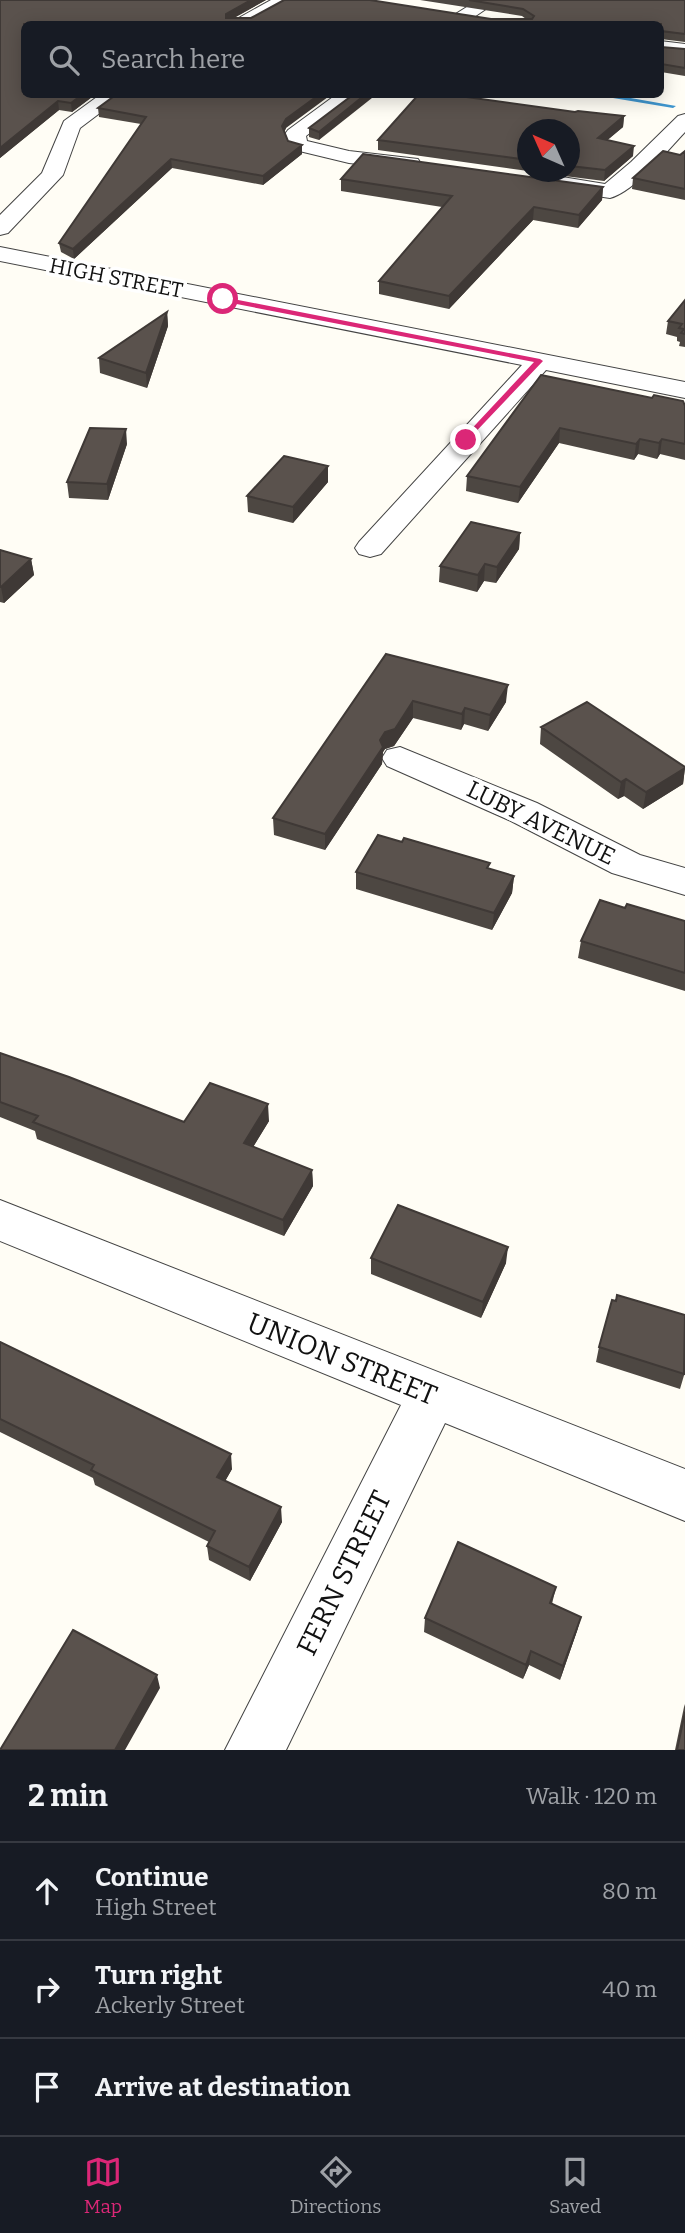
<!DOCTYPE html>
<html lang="en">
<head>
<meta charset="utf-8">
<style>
	body { margin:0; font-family:Bitter,serif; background:#242831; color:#f1f3f6 }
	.compass { position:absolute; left:517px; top:119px; width:63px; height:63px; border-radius:50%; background:#171b24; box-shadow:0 4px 18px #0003; rotate:315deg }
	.stop { position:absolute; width:21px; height:21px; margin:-16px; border:5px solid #db2777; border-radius:50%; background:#fff }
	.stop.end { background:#db2777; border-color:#fff; box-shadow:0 2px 7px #0008 }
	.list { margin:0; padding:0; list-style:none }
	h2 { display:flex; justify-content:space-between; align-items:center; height:91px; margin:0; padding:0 28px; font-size:30px }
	h2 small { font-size:23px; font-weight:400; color:#9ea1a6 }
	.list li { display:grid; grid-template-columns:46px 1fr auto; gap:21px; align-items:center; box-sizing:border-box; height:98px; padding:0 28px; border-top:2px solid #363941 }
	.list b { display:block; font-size:26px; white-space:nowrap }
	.list p { margin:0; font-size:23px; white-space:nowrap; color:#9ea1a6 }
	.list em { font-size:23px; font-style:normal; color:#9ea1a6 }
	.icon { flex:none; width:38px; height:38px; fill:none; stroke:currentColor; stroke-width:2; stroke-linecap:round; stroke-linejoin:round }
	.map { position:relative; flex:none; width:685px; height:1750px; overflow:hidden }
	.search { position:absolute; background:#171b24; box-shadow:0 4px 18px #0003; left:21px; right:21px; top:21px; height:77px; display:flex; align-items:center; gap:18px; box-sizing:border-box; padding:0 24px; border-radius:10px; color:#9ea1a6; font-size:26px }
	.sheet { height:385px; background:#171b24 }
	nav { display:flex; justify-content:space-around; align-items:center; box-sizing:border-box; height:98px; border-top:2px solid #363941; background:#171b24; font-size:19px; color:#9ea1a6 }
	nav a { display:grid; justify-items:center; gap:4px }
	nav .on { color:#db2777 }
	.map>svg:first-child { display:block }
</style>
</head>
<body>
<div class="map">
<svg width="685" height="1750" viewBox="0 0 685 1750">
	<rect width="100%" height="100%" fill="#fffdf5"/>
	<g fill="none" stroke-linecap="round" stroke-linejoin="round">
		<path fill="#3f96cf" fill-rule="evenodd" d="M 589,94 L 608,94 L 676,106 L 673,108 Z"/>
		<g stroke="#444" stroke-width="2">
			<path id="street" d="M 271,0 L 293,0 L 250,24 L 228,24 Z
				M 478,0 L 499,0 L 464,24 L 443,24 L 446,20 Z
				M 660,41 L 685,44 L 685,56 L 660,53 Z
				M 101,94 L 125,94 L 80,128 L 63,175 L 8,233 L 0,235 L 0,215 L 42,173 L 64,121 Z
				M 337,94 L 361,94 L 306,136 L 307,141 L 349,151 L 418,159 L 421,164 L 418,169 L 410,170 L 349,163 L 291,149 L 285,134 L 288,130 Z
				M 685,114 L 685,132 C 667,151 635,191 610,198 L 550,189 L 542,187 L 539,182 L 542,177 L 550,175 L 605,184 L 631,162 L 678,116 Z
				M 0,247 L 685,382 L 685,398 L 546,370 L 381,554 L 370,557 L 359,554 L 355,548 L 359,542 L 522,365 L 0,261 Z
				M 400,747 L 537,803 L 640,855 L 685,868 L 685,895 L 612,873 L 511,821 L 387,766 L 382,758 L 387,750 Z
				M 0,1200 L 685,1469 L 685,1521 L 445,1423 L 286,1750 L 225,1750 L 401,1405 L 0,1241 Z"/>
		</g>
		<use href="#street" fill="#fff" fill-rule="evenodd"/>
	</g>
	<path fill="#4d4742" d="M 0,0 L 266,0 L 233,18 L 251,18 L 284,0 L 370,0 L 491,19 L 526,19 L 522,16 L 420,0 L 685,0 L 685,42 L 661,39 L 661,24 L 24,24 L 24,94 L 96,94 L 72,112 L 59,110 L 0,158 Z
		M 661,47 L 685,49 L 685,76 L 661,72 Z
		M 354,94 L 319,140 L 309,137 L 309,128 Z
		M 98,108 L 286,128 L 284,132 L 288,141 L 302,145 L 302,154 L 263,185 L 172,168 L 74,259 L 61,252 L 59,243 L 141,124 L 99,117 Z
		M 575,112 L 624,116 L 623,127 L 607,140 L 633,156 L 604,181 L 533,172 L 570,172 L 570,130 L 528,130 L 528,171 L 378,150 L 378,140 Z
		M 685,151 L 685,200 L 632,189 L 633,178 L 680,155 Z
		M 341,179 L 603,187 L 602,200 L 578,228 L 533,220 L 449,309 L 379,294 L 379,281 L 442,207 L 341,191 Z
		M 685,300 L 685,347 L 679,346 L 680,342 L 677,341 L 677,337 L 666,334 L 668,321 Z
		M 167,312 L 168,326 L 147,388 L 100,373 L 99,358 Z
		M 541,375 L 685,406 L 685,460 L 660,454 L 657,459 L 638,454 L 634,460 L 559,443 L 518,503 L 466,491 L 467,476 Z
		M 127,444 L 108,500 L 69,498 L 67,482 Z
		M 328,466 L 328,482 L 293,523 L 248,512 L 247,496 Z
		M 520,533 L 519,549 L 496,583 L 484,581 L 477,592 L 439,582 L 440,566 Z
		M 0,550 L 31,559 L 34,575 L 4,603 L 0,602 Z
		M 386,654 L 506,702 L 488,731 L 464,724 L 461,730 L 413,718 L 394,746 L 385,749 L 383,752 L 382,764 L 325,850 L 274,835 L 273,818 Z
		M 541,727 L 685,767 L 683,784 L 643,809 L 624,796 L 618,799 L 540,744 Z
		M 489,869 L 514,876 L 512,893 L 492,930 L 356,889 L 356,872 Z
		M 625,908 L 685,921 L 685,991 L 578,958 L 581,941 Z
		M 0,1053 L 184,1122 L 269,1121 L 253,1147 L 312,1170 L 313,1186 L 284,1236 L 37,1139 L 35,1131 L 0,1117 Z
		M 371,1258 L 506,1263 L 481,1318 L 371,1274 Z
		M 0,1342 L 232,1469 L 225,1481 L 282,1522 L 250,1581 L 209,1560 L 207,1546 L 209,1542 L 95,1485 L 93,1478 L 0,1432 Z
		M 599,1347 L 685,1372 L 680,1389 L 596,1362 Z
		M 556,1587 L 552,1604 L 581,1617 L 577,1631 L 560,1680 L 529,1665 L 523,1679 L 424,1632 L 425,1618 Z
		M 685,1704 L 685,1750 L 675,1750 L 684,1707 Z"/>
	<path fill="#3f3936" d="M 251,0 L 266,0 L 227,22 L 226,24 L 226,14 Z
		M 83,94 L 96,94 L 72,112 L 71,103 Z
		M 320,94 L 332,94 L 286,128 L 283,135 L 282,126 L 286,119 Z
		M 366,94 L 377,94 L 319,140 L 319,132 Z
		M 58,101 L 59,110 L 0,158 L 0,148 Z
		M 624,116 L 623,127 L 597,149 L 598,138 Z
		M 302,145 L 302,154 L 263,185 L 263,176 Z
		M 634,146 L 633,156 L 604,181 L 605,170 Z
		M 171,159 L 172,168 L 74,259 L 73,249 Z
		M 603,187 L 602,200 L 578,228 L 579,215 Z
		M 534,207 L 533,220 L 449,309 L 449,296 Z
		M 167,312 L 168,326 L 147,388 L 146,373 Z
		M 560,428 L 559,443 L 518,503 L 520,487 Z
		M 126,429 L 127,444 L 108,500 L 107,484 Z
		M 640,439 L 638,454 L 634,460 L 636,444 Z
		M 662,439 L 660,454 L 657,459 L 659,443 Z
		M 328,466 L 328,482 L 293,523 L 293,507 Z
		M 520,533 L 519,549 L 496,583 L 497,567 Z
		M 31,559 L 34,575 L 4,603 L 1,587 Z
		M 485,564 L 484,581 L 477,592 L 478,575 Z
		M 508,685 L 506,702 L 488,731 L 490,715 Z
		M 413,701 L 413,718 L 394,746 L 385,749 L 383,752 L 382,764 L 325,850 L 325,834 L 380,740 L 385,732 Z
		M 465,708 L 464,724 L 461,730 L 462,714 Z
		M 685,768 L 683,784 L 643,809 L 646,792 Z
		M 626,779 L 624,796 L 618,799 L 621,782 Z
		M 514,876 L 512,893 L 492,930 L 494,913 Z
		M 268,1104 L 269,1121 L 245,1160 L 244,1143 Z
		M 312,1170 L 313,1186 L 284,1236 L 283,1220 Z
		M 508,1247 L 506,1263 L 481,1318 L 483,1302 Z
		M 231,1454 L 232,1469 L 219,1492 L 217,1477 Z
		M 281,1507 L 282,1522 L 250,1581 L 249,1567 Z
		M 581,1617 L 577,1631 L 560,1680 L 563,1666 Z
		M 531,1651 L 529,1665 L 523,1679 L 526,1665 Z
		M 157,1675 L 160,1688 L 125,1750 L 115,1750 Z"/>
	<path fill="#5a524d" stroke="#3f3936" stroke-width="2" d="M 0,0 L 251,0 L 226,14 L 226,18 L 251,18 L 284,0 L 370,0 L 491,19 L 532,19 L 534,16 L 523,9 L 469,0 L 685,0 L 685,34 L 661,31 L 661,24 L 24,24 L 24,94 L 83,94 L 71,103 L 58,101 L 0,148 Z
		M 661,47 L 685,49 L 685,68 L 661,64 Z
		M 117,94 L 320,94 L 286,119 L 282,126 L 288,141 L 302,145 L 263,176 L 171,159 L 73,249 L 59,243 L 146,117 L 98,108 Z
		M 354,94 L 366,94 L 319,132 L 309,128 Z
		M 419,94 L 445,94 L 575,112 L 578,111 L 624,116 L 598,138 L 634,146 L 605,170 L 570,166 L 570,130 L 528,130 L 528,160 L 378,140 Z
		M 663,151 L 680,155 L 685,151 L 685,189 L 633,178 Z
		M 363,154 L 603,187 L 579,215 L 534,207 L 449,296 L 379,281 L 452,196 L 341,179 Z
		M 685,300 L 685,334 L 681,333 L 684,329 L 679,328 L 682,324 L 668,321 Z
		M 167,312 L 146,373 L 99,358 Z
		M 541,375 L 652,398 L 654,395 L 683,401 L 685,406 L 685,444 L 662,439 L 659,443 L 640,439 L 636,444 L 560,428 L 520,487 L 467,476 Z
		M 90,428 L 126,429 L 107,484 L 67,482 Z
		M 284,456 L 328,466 L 293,507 L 247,496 Z
		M 471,522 L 520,533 L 497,567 L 485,564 L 478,575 L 440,566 Z
		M 0,550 L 31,559 L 1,587 L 0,587 Z
		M 386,654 L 508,685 L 490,715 L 465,708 L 462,714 L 413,701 L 395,729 L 385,732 L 380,740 L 383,747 L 325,834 L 273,818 Z
		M 587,702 L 685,767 L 685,768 L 646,792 L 626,779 L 621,782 L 541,727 Z
		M 378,835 L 402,842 L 404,838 L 490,863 L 487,868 L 514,876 L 494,913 L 356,872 Z
		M 600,900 L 625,908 L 627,904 L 685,921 L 685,973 L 581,941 Z
		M 0,1053 L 69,1077 L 184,1122 L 210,1083 L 268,1104 L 244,1143 L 312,1170 L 283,1220 L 33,1122 L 38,1116 L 0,1102 Z
		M 398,1205 L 508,1247 L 483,1302 L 371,1258 Z
		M 617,1295 L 685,1315 L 684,1374 L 599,1347 L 612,1300 L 616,1301 Z
		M 0,1342 L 231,1454 L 217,1477 L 281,1507 L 249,1567 L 207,1546 L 215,1531 L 91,1470 L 94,1465 L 0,1419 Z
		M 458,1542 L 556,1587 L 550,1603 L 581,1617 L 563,1666 L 531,1651 L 526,1665 L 425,1618 Z
		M 73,1630 L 157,1675 L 115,1750 L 0,1750 Z
		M 685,1712 L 685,1750 L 677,1750 Z"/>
	<path fill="#db2777" d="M 223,297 L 540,359 L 543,361 L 466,442 L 463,438 L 534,362 L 221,301 Z"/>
	<g text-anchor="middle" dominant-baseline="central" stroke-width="7" stroke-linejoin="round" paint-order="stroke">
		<g font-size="21" fill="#111" stroke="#fff">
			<text transform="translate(116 278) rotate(11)">HIGH STREET</text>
		</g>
		<g font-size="24" fill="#111" stroke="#fff">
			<text transform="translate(541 823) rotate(26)">LUBY AVENUE</text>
		</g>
		<g font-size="28" fill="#111" stroke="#fff">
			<text transform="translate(342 1359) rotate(22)">UNION STREET</text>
			<text transform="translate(344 1573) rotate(-64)">FERN STREET</text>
		</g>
	</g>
</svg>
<svg class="compass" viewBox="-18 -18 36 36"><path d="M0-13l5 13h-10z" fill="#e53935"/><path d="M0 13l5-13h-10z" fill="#9ea1a6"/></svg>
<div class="stop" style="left:223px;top:299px"></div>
<div class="stop end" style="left:466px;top:440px"></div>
<div class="search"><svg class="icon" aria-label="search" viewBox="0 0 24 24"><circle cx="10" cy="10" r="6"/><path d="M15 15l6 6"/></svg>Search here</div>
</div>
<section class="sheet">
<h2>2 min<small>Walk · 120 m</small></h2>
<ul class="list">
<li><svg class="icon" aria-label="ahead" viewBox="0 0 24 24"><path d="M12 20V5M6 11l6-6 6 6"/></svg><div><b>Continue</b><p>High Street</p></div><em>80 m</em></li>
<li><svg class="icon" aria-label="right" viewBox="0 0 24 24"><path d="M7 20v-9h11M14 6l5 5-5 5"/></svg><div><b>Turn right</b><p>Ackerly Street</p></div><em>40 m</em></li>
<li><svg class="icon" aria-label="arrive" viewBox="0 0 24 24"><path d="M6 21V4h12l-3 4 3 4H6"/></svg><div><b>Arrive at destination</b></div></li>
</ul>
</section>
<nav>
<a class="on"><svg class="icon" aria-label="map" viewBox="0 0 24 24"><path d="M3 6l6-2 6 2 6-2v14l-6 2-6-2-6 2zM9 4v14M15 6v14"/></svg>Map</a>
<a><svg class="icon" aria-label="directions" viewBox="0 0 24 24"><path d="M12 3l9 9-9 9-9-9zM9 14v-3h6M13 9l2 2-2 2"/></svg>Directions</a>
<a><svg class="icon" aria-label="saved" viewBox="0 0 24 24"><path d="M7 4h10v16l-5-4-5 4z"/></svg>Saved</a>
</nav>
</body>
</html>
